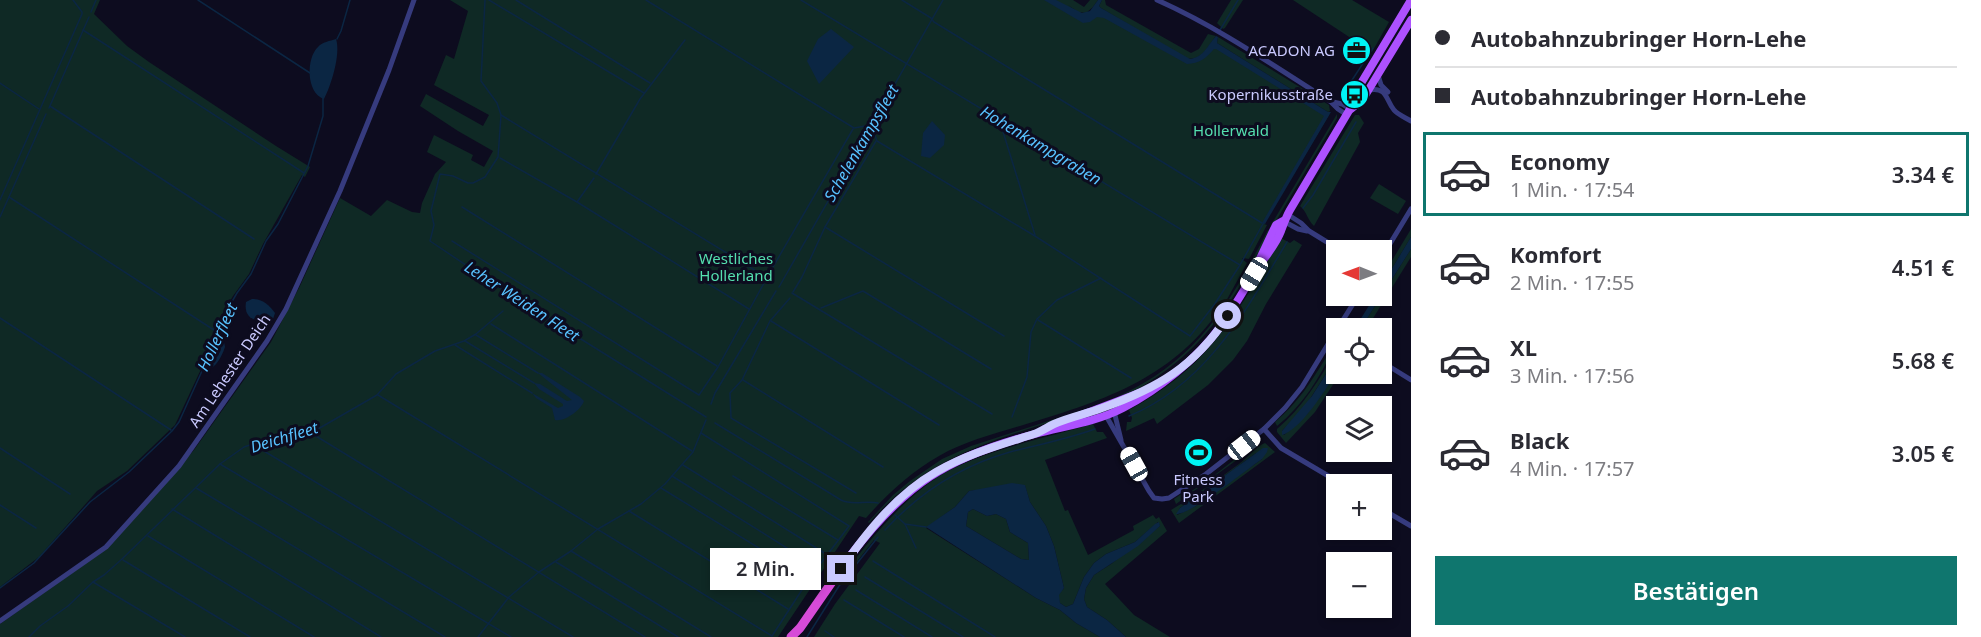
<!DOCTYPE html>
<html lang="de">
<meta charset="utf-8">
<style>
:root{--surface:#fff;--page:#f7f7f7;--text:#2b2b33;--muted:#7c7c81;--line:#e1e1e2;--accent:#0f766e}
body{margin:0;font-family:"Noto Sans",sans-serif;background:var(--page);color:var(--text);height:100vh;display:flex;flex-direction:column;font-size:22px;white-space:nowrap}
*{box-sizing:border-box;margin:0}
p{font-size:20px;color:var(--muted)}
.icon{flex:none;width:33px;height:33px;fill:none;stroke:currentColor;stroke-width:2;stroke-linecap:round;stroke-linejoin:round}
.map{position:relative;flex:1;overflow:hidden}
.drawer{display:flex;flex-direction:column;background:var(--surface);width:570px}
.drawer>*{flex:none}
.guide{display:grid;align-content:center;height:132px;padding:0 24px;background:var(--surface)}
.needle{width:39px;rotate:271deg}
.tools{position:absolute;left:1326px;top:240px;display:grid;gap:12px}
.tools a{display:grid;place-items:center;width:66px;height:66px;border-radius:0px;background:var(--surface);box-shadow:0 3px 9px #0003;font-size:30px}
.end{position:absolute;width:27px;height:27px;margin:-14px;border:8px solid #cacaff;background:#111;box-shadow:0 0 0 3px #111}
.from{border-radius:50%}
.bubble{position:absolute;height:42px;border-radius:0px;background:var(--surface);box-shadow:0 3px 9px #0003;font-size:20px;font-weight:600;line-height:42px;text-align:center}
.car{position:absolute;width:18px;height:36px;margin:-18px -9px;border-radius:8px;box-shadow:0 0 4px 2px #0007;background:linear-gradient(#fff 24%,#345 0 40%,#fff 0 76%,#345 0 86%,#fff 0)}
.guide b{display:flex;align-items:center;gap:21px;height:57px;font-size:22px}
.guide b+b{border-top:2px solid var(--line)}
.guide i{width:15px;height:15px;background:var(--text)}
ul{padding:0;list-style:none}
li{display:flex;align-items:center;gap:18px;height:84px;margin:0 12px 9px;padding:0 12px;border:3px solid transparent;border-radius:0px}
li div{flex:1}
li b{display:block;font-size:22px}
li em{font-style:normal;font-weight:600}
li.selected{border-color:var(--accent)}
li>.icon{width:54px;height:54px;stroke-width:1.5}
.action{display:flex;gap:12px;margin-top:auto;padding:12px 24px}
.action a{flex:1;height:69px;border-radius:0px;background:var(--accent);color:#fff;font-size:24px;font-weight:600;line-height:69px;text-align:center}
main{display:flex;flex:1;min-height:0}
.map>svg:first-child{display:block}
.green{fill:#0f2925;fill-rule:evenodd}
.water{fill:#0b2643;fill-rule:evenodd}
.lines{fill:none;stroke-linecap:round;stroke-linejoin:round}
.stream{stroke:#0b2643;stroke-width:1.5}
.minor{stroke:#363b7e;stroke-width:5}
.primary{stroke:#ad51ff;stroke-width:8}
.trunk{stroke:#d64bd8;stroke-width:9}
.route{stroke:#cacaff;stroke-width:8}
.labels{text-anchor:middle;stroke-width:6;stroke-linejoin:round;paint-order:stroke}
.poi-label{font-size:15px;fill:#cacaff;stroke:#0d0c1f;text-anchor:end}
.park-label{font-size:15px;fill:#55dfaf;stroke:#0d0c1f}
.street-label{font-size:15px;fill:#cacaff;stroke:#0d0c1f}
.water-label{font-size:16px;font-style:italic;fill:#58c2ff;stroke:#0d0c1f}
</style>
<main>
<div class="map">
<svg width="1411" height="637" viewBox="0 0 1411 637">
<rect width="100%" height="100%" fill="#0d0c1f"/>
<g class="green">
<polygon points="0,0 100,0 94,14 127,46 149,62 276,146 310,167 305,177 302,175 263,244 249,274 233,296 223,313 216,335 202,358 202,367 175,425 127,471 97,491 39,557 0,587"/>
<path d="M450,0H1073L1084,7L1090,0H1098L1093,7L1086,13L1078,12L1068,5L1082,16L1096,11L1187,61H1196L1215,44L1329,115L1264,224L1267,225L1249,259L1243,258L1242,259L1247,263L1225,303L1218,302L1217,305L1220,309C1170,381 1099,402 1020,426C993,434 963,442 939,456C911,472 887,494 866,518L859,516L778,637H0V624L106,549L194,450L271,342L300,286L340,198L371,216L387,200L412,212L420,213L422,203L435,174L446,162L427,152L434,135L473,155L471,160L484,167L493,151L458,131L420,106L426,94L483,126L489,115L434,85L446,55L454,59L468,11Z"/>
<path d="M1102,0H1105L1106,5L1191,53L1199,49L1208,34L1216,36C1207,47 1202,62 1185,58L1101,8L1099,6Z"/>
<polygon points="1231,0 1243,0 1225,28 1223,29 1217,23"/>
<polygon points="1293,0 1352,0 1389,22 1372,52"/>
<polygon points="1218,37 1329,105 1330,111 1328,112 1217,43"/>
<polygon points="1337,114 1337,118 1273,226 1271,225"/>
<path d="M1355,115H1359L1364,123L1358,133L1360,142L1314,226C1307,219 1307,212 1300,206Z"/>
<polygon points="1379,184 1406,201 1398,214 1370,198"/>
<polygon points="1411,229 1411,237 1382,285 1382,277"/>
<path d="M1268,230L1270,231C1240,288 1213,339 1158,376C1145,385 1133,393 1117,397C1199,359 1228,306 1268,230Z"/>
<path d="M1281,238L1290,243L1294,240L1302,245L1266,304L1247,341L1233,360L1208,385L1157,424L1154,418L1126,431L1127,422H1131L1132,418L1129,410C1209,367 1237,314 1281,238Z"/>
<polygon points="1411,249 1411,257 1367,328 1361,328"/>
<path d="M1330,347L1333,349C1320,378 1302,406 1277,426L1275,422C1298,403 1311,382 1327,356V352Z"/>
<path d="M1336,350V358L1306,405L1282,431L1284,435L1307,414L1336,370V374H1340L1315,412L1286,443L1277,432V429C1302,408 1320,379 1336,350Z"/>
<path d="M1089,408V410C1003,438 931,451 869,523L868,522L893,495L910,481L942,459L971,446Z"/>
<path d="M1093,424L1097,432H1103L1107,438L1045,460L1065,511L1068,510L1088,555L1134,530L1133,526L1153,515L1156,519L1159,517L1167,531L1105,584L1134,615L1170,637H1126L1107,620L1087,607L1084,599L1086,588L1094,575L1111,564L1160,526L1158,522L1135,542L1106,554L1094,563L1084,577L1073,604L1066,607L1060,603L1058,595L1064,588L1054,546L1046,526L1030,502L1025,486L969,491L955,507L926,528L1036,598L1060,610L1076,623L1100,637H814L835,604L880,543L874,540L851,569L849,567C875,534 901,502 936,478C976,452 1046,438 1093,424Z"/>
<path d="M1255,439L1258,442L1252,449L1176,504L1174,499L1183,493L1185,495C1210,480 1233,461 1255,442Z"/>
<path d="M1265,443L1275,452L1179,523L1171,510C1195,496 1217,480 1239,464C1247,458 1258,445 1265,443ZM1256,453L1262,459L1196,506L1177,515L1180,508Z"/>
<polygon points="973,509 987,516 996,514 1006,519 1010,532 1028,543 1029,560 1021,559 966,526 968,512"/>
</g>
<g class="water">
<path d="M1044,0H1056L1082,13L1090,11L1098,0H1102L1099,6L1101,8L1190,59C1204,57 1207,46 1216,36L1218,37L1217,43L1328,112H1331L1265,224L1262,223L1324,116L1216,49H1214C1205,59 1200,63 1187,64L1104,18L1097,17L1090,22L1083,23Z"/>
<polygon points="831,29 854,47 819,84 807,61 818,39"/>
<path d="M336,39C341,54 331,86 324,99C306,93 306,58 318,47C322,42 330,41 336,39Z"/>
<polygon points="932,121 945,135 944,145 930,158 921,156 923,133"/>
<polygon points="1411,237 1411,249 1361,328 1355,328 1375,296 1382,296 1382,285"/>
<path d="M252,299C263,299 269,305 275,313L273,319C259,323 243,321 246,302Z"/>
<path d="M217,334L224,342L225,347C221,358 215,370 203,371L202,358Z"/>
<path d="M1336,358C1337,363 1337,368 1335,373C1327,389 1300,430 1282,435V431L1312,396Z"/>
<path d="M538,373H542L580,397L584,401C581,410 565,422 555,420L552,408L536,398L532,393L558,408L563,406V404L539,389L534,383L540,384L567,401L572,400Z"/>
<path d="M1263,448H1268L1267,452L1262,459C1246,470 1191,515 1176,514L1180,508Z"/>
<path d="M1012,483L1025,485L1030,502L1046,526L1054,546L1064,588L1059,595L1060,603L1066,607L1073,604L1084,577L1094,563L1106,554L1135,542L1155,524L1159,522L1160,526L1138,546L1094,575L1086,588L1084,599L1087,607L1107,620L1126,637H1100L1076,623L1060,610L1036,598L926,527L955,507L969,491ZM973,509L987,516L996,514L1006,519L1010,532L1028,543L1029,560L1021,559L966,526L968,512Z"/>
</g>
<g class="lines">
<g class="stream">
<polyline points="198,0 310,73"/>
<polyline points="485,0 481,81 497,103 501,115 498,157 485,177 473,183 468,183 453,176 440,174 431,211 434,225 430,241 515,298 706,417"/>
<polyline points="489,0 644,93"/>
<polyline points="516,0 650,83"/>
<polyline points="646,0 854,128 871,125 877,141 1035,236 1190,336 1214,305 1240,265"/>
<polyline points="801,0 1240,265 1264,222"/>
<polyline points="902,0 931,18 934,22 1262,223"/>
<polyline points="91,12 96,0"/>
<polyline points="83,30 304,173"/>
<polyline points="1220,30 1238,0"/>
<polyline points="337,39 341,31 350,0"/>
<polyline points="0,83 39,109"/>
<polyline points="1341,97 1373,48"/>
<polyline points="50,106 254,239"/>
<polyline points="49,108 89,17"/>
<polyline points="501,115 766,277"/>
<polyline points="1000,122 1035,235"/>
<polyline points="500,158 577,202 749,309"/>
<polyline points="596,174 640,99 685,40"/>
<polyline points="9,197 217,332"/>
<polyline points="0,200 82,14 82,12 73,0"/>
<polyline points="577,202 594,178"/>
<polyline points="462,207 717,366"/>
<polyline points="1303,208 1313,195 1356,122"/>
<polyline points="0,217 46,114"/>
<polyline points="825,227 1004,336"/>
<polyline points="452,241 699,395 718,367 764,283"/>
<polyline points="766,279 853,129"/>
<polyline points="779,287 943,0"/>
<polyline points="793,292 802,277 825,227 876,141"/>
<polyline points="792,293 992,414"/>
<polyline points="790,298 770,321 742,380 730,393 731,418 856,493"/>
<polyline points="821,308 863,291 991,369"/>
<polyline points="0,318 171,430"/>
<polyline points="1038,320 1131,378"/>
<polyline points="771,321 939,425"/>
<polyline points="491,324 692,451"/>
<polyline points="476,335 538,373"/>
<polyline points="216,336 226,312 237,293 251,274 266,241 278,224 308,166 323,116 323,97"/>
<polyline points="465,341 534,383"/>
<polyline points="455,345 532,393"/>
<polyline points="743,380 883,467"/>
<polyline points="378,395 772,636"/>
<polyline points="711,404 715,393 776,291"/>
<path d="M1129,416C1207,384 1246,310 1287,242"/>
<polyline points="1012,417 1027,377 1031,332 1037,319 1057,300 1101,278"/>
<path d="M715,423L841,500C853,506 865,500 878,503"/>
<polyline points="311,433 645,637"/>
<polyline points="701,433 849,526 809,579 772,636"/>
<polyline points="254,445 573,637"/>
<polyline points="0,448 70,494"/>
<polyline points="220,464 511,637"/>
<polyline points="683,465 826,554"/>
<polyline points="672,476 817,567"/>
<polyline points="733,476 838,540"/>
<polyline points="196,488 445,637"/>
<polyline points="661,488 808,578"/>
<polyline points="0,505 36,528"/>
<polyline points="172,509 381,637"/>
<polyline points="629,511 788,609"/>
<polyline points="895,515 905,524 926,527"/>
<polyline points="905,524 916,548"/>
<path d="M885,530C919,493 960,466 1010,452C1038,445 1067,439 1095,429"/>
<polyline points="148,536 314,637"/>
<polyline points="571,551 711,637"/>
<polyline points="123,560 250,637"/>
<polyline points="873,561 995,637"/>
<polyline points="556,562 678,637"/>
<polyline points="865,577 963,637"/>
<polyline points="93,582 185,637"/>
<polyline points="0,588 34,563 90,502 129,472 172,431 179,422 202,371"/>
<polyline points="856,590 932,637"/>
<polyline points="844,600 904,637"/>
<polyline points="825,631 834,637"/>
<polyline points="29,637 40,626 68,606 93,582 104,575 122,559 220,464 244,447 259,442 311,433 377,395 396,374 435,351 464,341 476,334 503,311"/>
<polyline points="478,637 509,597 539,572 571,551 598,529 641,504 665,484 693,452 706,420"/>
<polyline points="807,637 839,586 878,537"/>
</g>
<g class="minor">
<path d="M1157,0C1218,27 1274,66 1331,102L1338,109L1347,115"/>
<polyline points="1378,75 1381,85 1388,92"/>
<path d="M1369,90C1388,87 1385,99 1394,110C1397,114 1406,118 1411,121"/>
<polyline points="1333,102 1342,104 1350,109"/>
<polyline points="1287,214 1301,223 1309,231 1340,250"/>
<polyline points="1283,221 1298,229 1307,231"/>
<polyline points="1382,257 1411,209"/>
<polyline points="1338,328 1358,296"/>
<polyline points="1382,362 1411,380"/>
<polyline points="1114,411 1121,440"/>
<polyline points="1105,414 1149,491 1154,498 1162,499 1169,498 1206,474 1264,429 1285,408 1302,387 1336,331"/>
<polyline points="1264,429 1281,448 1342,484"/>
<polyline points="1382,509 1411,526"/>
<polyline points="0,621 106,547 179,466 267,341 286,309 340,191 389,70 414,0"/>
</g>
<g class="primary">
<polyline points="1351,109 1362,100 1366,94 1411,20"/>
<polyline points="1257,265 1274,229 1276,225 1283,221"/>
<polyline points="1045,429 1142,392"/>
<path d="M850,556C905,484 947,457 1035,434C1065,426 1096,422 1123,408C1158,390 1197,359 1220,327C1232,311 1242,293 1252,277C1261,261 1275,247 1281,231C1284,223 1286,217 1290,210L1350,109L1354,95L1411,0"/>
</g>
<polyline class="trunk" points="791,637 800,628 850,556"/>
</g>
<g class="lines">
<path class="route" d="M841,569C867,532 896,495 936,472C967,454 1000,445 1034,434C1041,432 1047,427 1054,424C1070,417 1086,414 1102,408C1158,388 1194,367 1228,316"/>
</g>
<defs>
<symbol id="office-disc" viewBox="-11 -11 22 22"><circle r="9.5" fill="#00f4f5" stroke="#0d0c1f"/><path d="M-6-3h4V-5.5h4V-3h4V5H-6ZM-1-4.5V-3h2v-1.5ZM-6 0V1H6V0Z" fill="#111"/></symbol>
<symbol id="bus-disc" viewBox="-11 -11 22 22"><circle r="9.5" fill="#00f4f5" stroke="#0d0c1f"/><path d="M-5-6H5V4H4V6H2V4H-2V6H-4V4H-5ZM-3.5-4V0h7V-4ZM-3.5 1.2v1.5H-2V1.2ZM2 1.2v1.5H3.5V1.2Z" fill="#111"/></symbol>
<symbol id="stadium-disc" viewBox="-11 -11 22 22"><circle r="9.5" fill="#00f4f5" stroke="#0d0c1f"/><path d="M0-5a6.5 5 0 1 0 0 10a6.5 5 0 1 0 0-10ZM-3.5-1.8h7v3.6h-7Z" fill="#111"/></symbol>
</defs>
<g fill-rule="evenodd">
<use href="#office-disc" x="1340" y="34" width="33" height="33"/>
<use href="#bus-disc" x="1338" y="78" width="33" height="33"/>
<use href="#stadium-disc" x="1182" y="436" width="33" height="33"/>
</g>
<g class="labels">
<g class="poi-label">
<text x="1335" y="56">ACADON AG</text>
<text x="1333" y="100">Kopernikusstraße</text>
<text x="1198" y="485" text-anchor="middle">Fitness<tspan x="1198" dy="17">Park</tspan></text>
</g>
<g class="park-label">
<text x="1231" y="136">Hollerwald</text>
<text x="736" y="264">Westliches<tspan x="736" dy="17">Hollerland</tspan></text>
</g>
<g class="street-label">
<text transform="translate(230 371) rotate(-56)" y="5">Am Lehester Deich</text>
</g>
<g class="water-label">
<text transform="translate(861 143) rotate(-60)" y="6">Schelenkampsfleet</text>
<text transform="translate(1041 145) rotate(31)" y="6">Hohenkampgraben</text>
<text transform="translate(522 301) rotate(33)" y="6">Leher Weiden Fleet</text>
<text transform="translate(217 337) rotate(-65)" y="6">Hollerfleet</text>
<text transform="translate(284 437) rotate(-17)" y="6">Deichfleet</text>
</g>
</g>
</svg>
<div class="tools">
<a><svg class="needle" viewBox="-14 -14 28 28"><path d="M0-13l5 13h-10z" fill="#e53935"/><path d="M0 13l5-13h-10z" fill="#7c7c81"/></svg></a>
<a><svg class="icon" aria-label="locate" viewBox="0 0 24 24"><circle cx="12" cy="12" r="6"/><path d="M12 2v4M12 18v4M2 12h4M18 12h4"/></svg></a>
<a><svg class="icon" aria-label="layers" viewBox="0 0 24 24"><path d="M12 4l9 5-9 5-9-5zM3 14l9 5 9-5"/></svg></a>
<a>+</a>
<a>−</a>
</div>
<i class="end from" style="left:1228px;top:316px"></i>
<i class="end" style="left:841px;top:569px"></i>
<div class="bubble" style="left:710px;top:548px;width:111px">2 Min.</div>
<i class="car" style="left:1254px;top:274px;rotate:211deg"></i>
<i class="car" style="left:1244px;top:445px;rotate:52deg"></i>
<i class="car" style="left:1134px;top:464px;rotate:331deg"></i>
</div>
<section class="drawer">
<div class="guide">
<b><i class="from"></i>Autobahnzubringer Horn-Lehe</b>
<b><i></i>Autobahnzubringer Horn-Lehe</b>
</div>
<ul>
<li class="selected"><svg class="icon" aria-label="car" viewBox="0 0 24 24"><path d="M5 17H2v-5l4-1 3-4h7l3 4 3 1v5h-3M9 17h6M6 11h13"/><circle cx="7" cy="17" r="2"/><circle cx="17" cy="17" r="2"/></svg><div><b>Economy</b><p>1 Min. · 17:54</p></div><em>3.34 €</em></li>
<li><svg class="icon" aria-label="car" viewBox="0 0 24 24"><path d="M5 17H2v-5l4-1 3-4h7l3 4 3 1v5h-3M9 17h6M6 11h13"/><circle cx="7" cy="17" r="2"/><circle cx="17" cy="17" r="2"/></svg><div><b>Komfort</b><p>2 Min. · 17:55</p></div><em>4.51 €</em></li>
<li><svg class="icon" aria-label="car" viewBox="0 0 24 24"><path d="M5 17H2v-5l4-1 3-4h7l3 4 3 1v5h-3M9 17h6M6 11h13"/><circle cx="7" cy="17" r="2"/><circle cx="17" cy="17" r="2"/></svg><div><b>XL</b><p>3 Min. · 17:56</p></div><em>5.68 €</em></li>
<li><svg class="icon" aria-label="car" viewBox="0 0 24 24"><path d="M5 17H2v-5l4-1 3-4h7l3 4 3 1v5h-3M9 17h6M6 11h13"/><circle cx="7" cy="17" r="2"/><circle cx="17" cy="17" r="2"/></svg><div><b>Black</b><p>4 Min. · 17:57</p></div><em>3.05 €</em></li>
</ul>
<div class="action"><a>Bestätigen</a></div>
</section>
</main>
